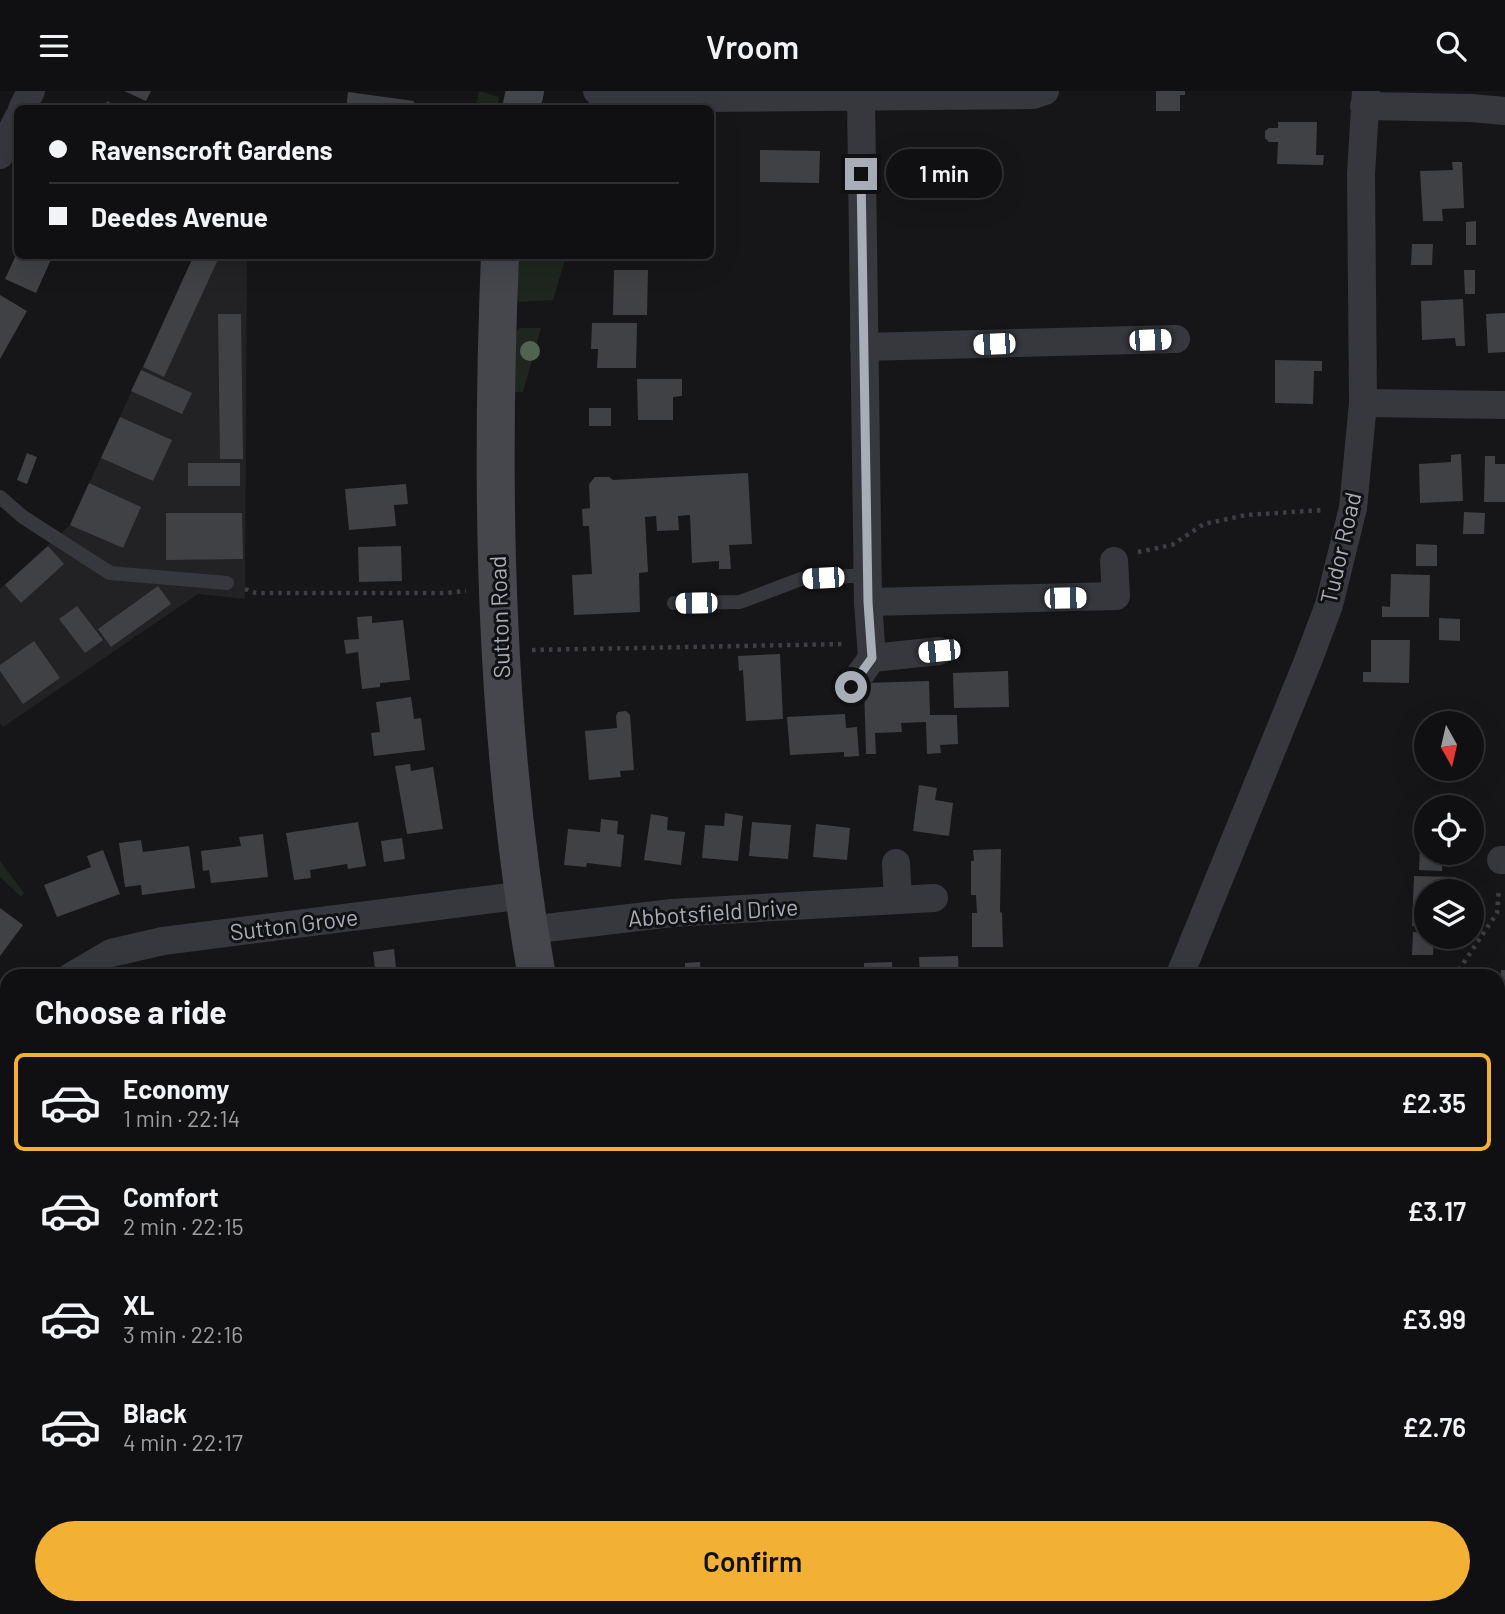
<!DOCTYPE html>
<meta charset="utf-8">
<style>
:root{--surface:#101012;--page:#1e1e20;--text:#f1f3f6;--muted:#9c9d9f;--line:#303032;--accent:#f2b134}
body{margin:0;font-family:Barlow,sans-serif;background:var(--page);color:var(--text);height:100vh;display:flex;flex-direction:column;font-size:26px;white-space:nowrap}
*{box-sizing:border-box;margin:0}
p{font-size:23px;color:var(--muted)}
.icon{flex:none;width:38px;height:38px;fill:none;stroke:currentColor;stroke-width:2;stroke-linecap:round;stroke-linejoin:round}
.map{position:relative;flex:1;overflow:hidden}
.sheet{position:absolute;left:0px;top:878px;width:1505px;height:646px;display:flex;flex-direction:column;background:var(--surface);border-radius:21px 21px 0 0;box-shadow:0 7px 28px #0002,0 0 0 2px var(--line)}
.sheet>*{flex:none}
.top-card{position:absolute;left:14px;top:14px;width:700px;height:154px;border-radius:10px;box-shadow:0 7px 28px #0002,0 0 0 2px var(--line);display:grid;align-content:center;height:154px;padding:0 35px;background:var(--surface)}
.needle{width:46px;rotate:172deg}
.fabs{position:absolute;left:1414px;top:620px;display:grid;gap:14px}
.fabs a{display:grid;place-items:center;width:70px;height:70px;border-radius:50%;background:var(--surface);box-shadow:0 7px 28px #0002,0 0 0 2px var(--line);font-size:35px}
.end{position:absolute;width:32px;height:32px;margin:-16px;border:9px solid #a8adb8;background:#111;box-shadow:0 0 0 4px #111}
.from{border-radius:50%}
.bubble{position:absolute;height:49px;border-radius:24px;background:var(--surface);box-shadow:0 7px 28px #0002,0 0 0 2px var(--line);font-size:23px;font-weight:600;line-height:49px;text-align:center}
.car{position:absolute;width:21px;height:42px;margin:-21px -10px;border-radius:9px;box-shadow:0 0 5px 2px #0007;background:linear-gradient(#fff 24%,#345 0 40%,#fff 0 76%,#345 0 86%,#fff 0)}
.top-card b{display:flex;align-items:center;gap:24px;height:66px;font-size:26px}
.top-card b+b{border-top:2px solid var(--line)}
.top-card i{width:18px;height:18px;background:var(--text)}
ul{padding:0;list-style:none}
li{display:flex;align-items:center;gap:21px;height:98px;margin:0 14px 10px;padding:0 21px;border:4px solid transparent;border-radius:10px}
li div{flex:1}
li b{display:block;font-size:26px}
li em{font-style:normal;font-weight:600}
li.selected{border-color:var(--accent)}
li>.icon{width:63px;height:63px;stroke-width:1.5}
h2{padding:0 35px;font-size:32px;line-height:84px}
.cta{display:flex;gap:14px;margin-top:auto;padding:14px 35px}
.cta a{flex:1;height:80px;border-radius:42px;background:var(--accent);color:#111;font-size:28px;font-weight:600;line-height:80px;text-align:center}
header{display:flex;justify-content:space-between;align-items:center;height:91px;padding:0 35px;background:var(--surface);font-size:32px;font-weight:600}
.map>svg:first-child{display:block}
.built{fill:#222225}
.green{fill:#1e261f}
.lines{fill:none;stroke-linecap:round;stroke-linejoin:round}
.stream{stroke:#2c353c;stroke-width:9}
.building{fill:#404145}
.path{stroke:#3d3f44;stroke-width:4.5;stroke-dasharray:3.5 5;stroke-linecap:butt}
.lane{stroke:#37383d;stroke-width:14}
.street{stroke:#37383d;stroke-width:28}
.secondary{stroke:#45474d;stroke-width:38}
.tree{fill:#506452}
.route{stroke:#a8adb8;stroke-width:9}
.labels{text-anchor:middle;stroke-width:6;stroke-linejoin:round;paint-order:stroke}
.street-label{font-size:23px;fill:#a8adb8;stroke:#111113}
</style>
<header><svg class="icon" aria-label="menu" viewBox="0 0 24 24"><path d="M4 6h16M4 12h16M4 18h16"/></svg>Vroom<svg class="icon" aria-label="search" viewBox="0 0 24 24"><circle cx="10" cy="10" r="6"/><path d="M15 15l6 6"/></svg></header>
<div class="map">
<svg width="1505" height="1523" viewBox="0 0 1505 1523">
<rect width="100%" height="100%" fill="#161618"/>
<polygon class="built" points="194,165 247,165 245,508 198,503 3,636 0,632 0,498 70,434"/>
<g class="green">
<polygon points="479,0 499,6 497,17 476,17"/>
<polygon points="516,165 566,165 553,209 519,211 514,206"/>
<polygon points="519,237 541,237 523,301 514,301 514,245"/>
<polygon points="0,770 24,802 21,806 0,786"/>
<polygon points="1505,1145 1505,1523 1460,1523 1459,1517 1498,1517 1498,1151"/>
<polygon points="7,1351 7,1391 0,1398 0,1354"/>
<path d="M7,1420V1517H290L277,1523H0V1460L3,1458C0,1446 0,1430 7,1420Z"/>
</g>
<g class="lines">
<polyline class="stream" points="1500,1298 1505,1289"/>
</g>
<g class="building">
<polygon points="124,0 151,0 146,10"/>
<polygon points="1156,0 1185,0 1185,4 1180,4 1180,20 1156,20"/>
<polygon points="348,1 414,10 413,18 346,18"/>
<polygon points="107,10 123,18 104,18"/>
<polygon points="1278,31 1317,31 1316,64 1324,64 1323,74 1277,73 1278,51 1269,51 1265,47 1265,40 1269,37 1278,37"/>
<polygon points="760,59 820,60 819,92 760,91"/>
<polygon points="1452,71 1462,71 1464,117 1442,118 1443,130 1423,130 1420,80 1453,79"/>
<polygon points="1476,130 1476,154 1466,154 1466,131"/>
<polygon points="1412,153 1433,153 1432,174 1411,174"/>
<polygon points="16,164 53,164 36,202 5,188"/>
<polygon points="194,164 220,164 164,286 143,276"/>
<rect x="625" y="164" width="34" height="4"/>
<polygon points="614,179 648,179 647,224 613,224"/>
<polygon points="1464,179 1475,179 1475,203 1465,203"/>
<polygon points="0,204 27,220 0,268"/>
<polygon points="1463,208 1465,255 1456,255 1455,247 1422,249 1421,210"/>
<polygon points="1505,222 1505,261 1488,262 1486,223"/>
<polygon points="218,223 241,223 243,368 220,368"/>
<polygon points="592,232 637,232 636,277 597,277 598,258 591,258"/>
<polygon points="1275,269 1322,270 1322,280 1314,280 1313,313 1275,312"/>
<polygon points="141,279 192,302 182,323 131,300"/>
<polygon points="637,288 682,288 682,305 673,306 673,329 638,329"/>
<rect x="589" y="317" width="22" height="18"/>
<polygon points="120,326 172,349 153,390 101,367"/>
<polygon points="27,362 37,366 27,393 17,389"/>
<polygon points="1461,363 1463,410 1420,412 1419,373 1451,371 1451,364"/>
<polygon points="1485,365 1495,365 1495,373 1505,373 1505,411 1484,411"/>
<rect x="188" y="372" width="52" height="23"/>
<polygon points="748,382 752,453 729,454 731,478 719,478 719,470 692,472 690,424 678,425 679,439 657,440 656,425 645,426 648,481 639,482 640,521 574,524 572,484 592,483 589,435 583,435 582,418 590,417 589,393 595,386 609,386 613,389"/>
<polygon points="89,392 141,416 123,457 70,434"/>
<polygon points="406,393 408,413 394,414 396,435 349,439 345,398"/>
<polygon points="1464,421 1485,422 1484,443 1463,443"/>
<polygon points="166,422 242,422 243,468 166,469"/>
<polygon points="1416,453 1437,454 1437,475 1416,475"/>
<polygon points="48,455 64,473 21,512 5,494"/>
<polygon points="401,455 402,490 359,491 358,456"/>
<polygon points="1391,483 1430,484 1429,526 1382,526 1382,515 1390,516"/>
<polygon points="158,495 171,513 111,556 98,538"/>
<polygon points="77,515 103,549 85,562 59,528"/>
<polygon points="372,525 372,532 403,529 410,589 380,592 380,596 362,598 358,561 346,563 344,549 359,548 357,526"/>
<polygon points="1439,527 1460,528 1460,550 1439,549"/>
<polygon points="1371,549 1410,549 1409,592 1363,591 1363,581 1371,581"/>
<polygon points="34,550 60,587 23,613 0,580 0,574"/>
<polygon points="780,563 783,628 746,630 743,579 739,580 738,565"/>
<polygon points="1008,580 1009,616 954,617 953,582"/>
<polygon points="929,590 930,624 957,624 958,653 940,654 941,662 927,663 926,631 901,632 902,641 875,642 876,663 866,663 864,592"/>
<polygon points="411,606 414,628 421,627 425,659 374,665 371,642 380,641 376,611"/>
<polygon points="626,620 630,624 634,679 620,680 621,686 589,689 585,640 617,637 616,625 618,621"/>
<polygon points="845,623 846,637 857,636 859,665 844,666 844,661 790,664 787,626"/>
<polygon points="410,673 411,680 433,676 443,738 407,743 395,675"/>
<polygon points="919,694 937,697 935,709 953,712 949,745 913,740"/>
<polygon points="725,722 743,725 738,770 702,767 705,734 724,735"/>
<polygon points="651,723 668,726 667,739 685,741 681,774 644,769"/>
<polygon points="601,728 618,730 617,743 624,744 621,776 587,772 586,776 564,774 568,738 600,741"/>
<polygon points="358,731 366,775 348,778 347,773 310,779 311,787 294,789 286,742"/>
<polygon points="752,731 791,734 788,768 749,765"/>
<polygon points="816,733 850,737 847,769 813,766"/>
<polygon points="263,743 268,786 211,792 209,779 203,780 201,760 241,755 239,746"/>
<polygon points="402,747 405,768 384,771 381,750"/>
<polygon points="141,749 143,761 189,755 195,797 142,804 141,794 125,796 119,752"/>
<polygon points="1420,755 1426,756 1426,761 1442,761 1442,780 1419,779"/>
<polygon points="1001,758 1000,821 1002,822 1003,856 972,856 972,822 977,822 976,804 971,804 971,770 974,770 973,759"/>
<polygon points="103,759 120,803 57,826 44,794 91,776 87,765"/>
<polygon points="1414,785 1456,786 1456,797 1451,797 1451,800 1426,800 1426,836 1412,835"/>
<polygon points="0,817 23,834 0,865"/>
<polygon points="1413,841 1426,842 1426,845 1434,845 1433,864 1412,864"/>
<polygon points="394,858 397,886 376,886 373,861"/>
<polygon points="958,865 959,886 920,886 919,866"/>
<polygon points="700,871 701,886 664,886 664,882 685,881 685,872"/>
<polygon points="892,871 893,886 864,886 864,872"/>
<polygon points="423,876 434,886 416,886"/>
<polygon points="848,878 849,886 810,886 810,879"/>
<polygon points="1403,878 1424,879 1423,886 1403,886"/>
<polygon points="1501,879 1505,879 1505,914 1499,913"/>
<polygon points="755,880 755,886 716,886 716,881"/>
<polygon points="803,880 804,886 765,886 765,882"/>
<polygon points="0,1169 7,1186 7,1217 0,1219"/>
<polygon points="7,1282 7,1351 0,1354 0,1285"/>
<polygon points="323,1517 378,1517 379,1521 374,1523 325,1523"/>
<polygon points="853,1517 886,1517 887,1523 854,1523"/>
</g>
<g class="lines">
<g class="path">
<polyline points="1138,461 1172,454 1204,433 1246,424 1324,419"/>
<polyline points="245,498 256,502 446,502 466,500"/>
<polyline points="532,559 845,553"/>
<polyline points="1454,886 1497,822 1499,797"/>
<polyline points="1498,1238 1505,1240"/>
<polyline points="0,1409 7,1401"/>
</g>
<g class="lane">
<polyline points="0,406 23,426 110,482 227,492"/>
<polyline points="674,512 740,511 801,488 867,484"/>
<polyline points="425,1517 427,1523"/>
<polyline points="1348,1521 1350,1523"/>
</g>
<g class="street">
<polyline points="597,0 651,7 705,7 1033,4 1045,0"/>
<polyline points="861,7 868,511 872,567"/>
<polyline points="1364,15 1471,17 1505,20"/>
<polyline points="22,18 31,0"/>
<polyline points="0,64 18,27"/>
<polyline points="864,256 1176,248"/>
<polyline points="1363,312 1505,314"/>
<polyline points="868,511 1116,505 1114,470"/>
<polyline points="851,596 872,567 939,560"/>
<polyline points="1501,769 1505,769"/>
<polyline points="896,772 898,809"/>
<polyline points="529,839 672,822 934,807"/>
<polyline points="70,886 111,862 163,850 524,804"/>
<polyline points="1179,886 1308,570 1329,514 1353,417 1363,312 1361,83 1366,0"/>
<polyline points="1498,1138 1505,1131"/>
<polyline points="1045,1523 1047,1517"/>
</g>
<g class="secondary">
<polyline points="521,18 525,0"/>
<path d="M500,164C490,405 495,648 537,886"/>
<polyline points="487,1523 488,1517"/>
</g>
</g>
<circle class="tree" cx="530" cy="260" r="10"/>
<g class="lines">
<polyline class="route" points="851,596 872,567 868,511 861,83"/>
</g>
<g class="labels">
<g class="street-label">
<text transform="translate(1341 457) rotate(-77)" y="8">Tudor Road</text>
<text transform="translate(500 526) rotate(-92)" y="8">Sutton Road</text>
<text transform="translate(713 822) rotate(-4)" y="8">Abbotsfield Drive</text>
<text transform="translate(294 834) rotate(-7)" y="8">Sutton Grove</text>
</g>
</g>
</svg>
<div class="fabs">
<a><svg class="needle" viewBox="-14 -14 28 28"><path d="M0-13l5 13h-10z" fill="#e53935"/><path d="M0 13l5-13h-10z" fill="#9c9d9f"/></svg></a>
<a><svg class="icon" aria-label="locate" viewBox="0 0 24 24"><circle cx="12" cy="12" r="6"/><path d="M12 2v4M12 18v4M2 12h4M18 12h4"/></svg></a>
<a><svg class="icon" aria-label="layers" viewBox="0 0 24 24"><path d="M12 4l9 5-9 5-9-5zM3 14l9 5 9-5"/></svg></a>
</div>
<i class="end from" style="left:851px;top:596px"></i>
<i class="end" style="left:861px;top:83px"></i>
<div class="bubble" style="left:886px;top:58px;width:116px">1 min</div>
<i class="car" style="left:1150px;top:249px;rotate:88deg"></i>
<i class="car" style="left:994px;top:253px;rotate:268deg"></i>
<i class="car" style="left:823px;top:487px;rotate:267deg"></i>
<i class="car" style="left:1065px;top:507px;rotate:89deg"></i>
<i class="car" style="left:696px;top:512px;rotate:269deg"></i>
<i class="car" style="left:939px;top:560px;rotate:264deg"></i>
<div class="top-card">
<b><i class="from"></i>Ravenscroft Gardens</b>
<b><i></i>Deedes Avenue</b>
</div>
<section class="sheet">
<h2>Choose a ride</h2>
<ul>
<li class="selected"><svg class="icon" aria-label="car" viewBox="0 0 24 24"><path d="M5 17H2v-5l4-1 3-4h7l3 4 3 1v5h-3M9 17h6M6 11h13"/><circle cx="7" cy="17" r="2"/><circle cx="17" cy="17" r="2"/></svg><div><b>Economy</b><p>1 min · 22:14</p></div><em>£2.35</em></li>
<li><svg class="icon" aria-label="car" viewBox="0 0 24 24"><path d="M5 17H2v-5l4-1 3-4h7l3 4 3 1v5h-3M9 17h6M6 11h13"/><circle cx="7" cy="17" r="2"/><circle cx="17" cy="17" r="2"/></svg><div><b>Comfort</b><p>2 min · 22:15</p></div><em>£3.17</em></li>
<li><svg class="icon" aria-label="car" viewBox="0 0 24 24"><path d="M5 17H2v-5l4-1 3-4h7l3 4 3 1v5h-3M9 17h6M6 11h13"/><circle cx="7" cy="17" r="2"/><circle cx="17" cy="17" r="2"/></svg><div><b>XL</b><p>3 min · 22:16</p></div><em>£3.99</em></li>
<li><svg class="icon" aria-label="car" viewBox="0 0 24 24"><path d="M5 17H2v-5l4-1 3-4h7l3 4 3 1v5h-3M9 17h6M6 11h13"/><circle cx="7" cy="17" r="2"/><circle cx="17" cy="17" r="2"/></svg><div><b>Black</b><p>4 min · 22:17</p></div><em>£2.76</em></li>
</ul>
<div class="cta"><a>Confirm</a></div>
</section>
</div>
